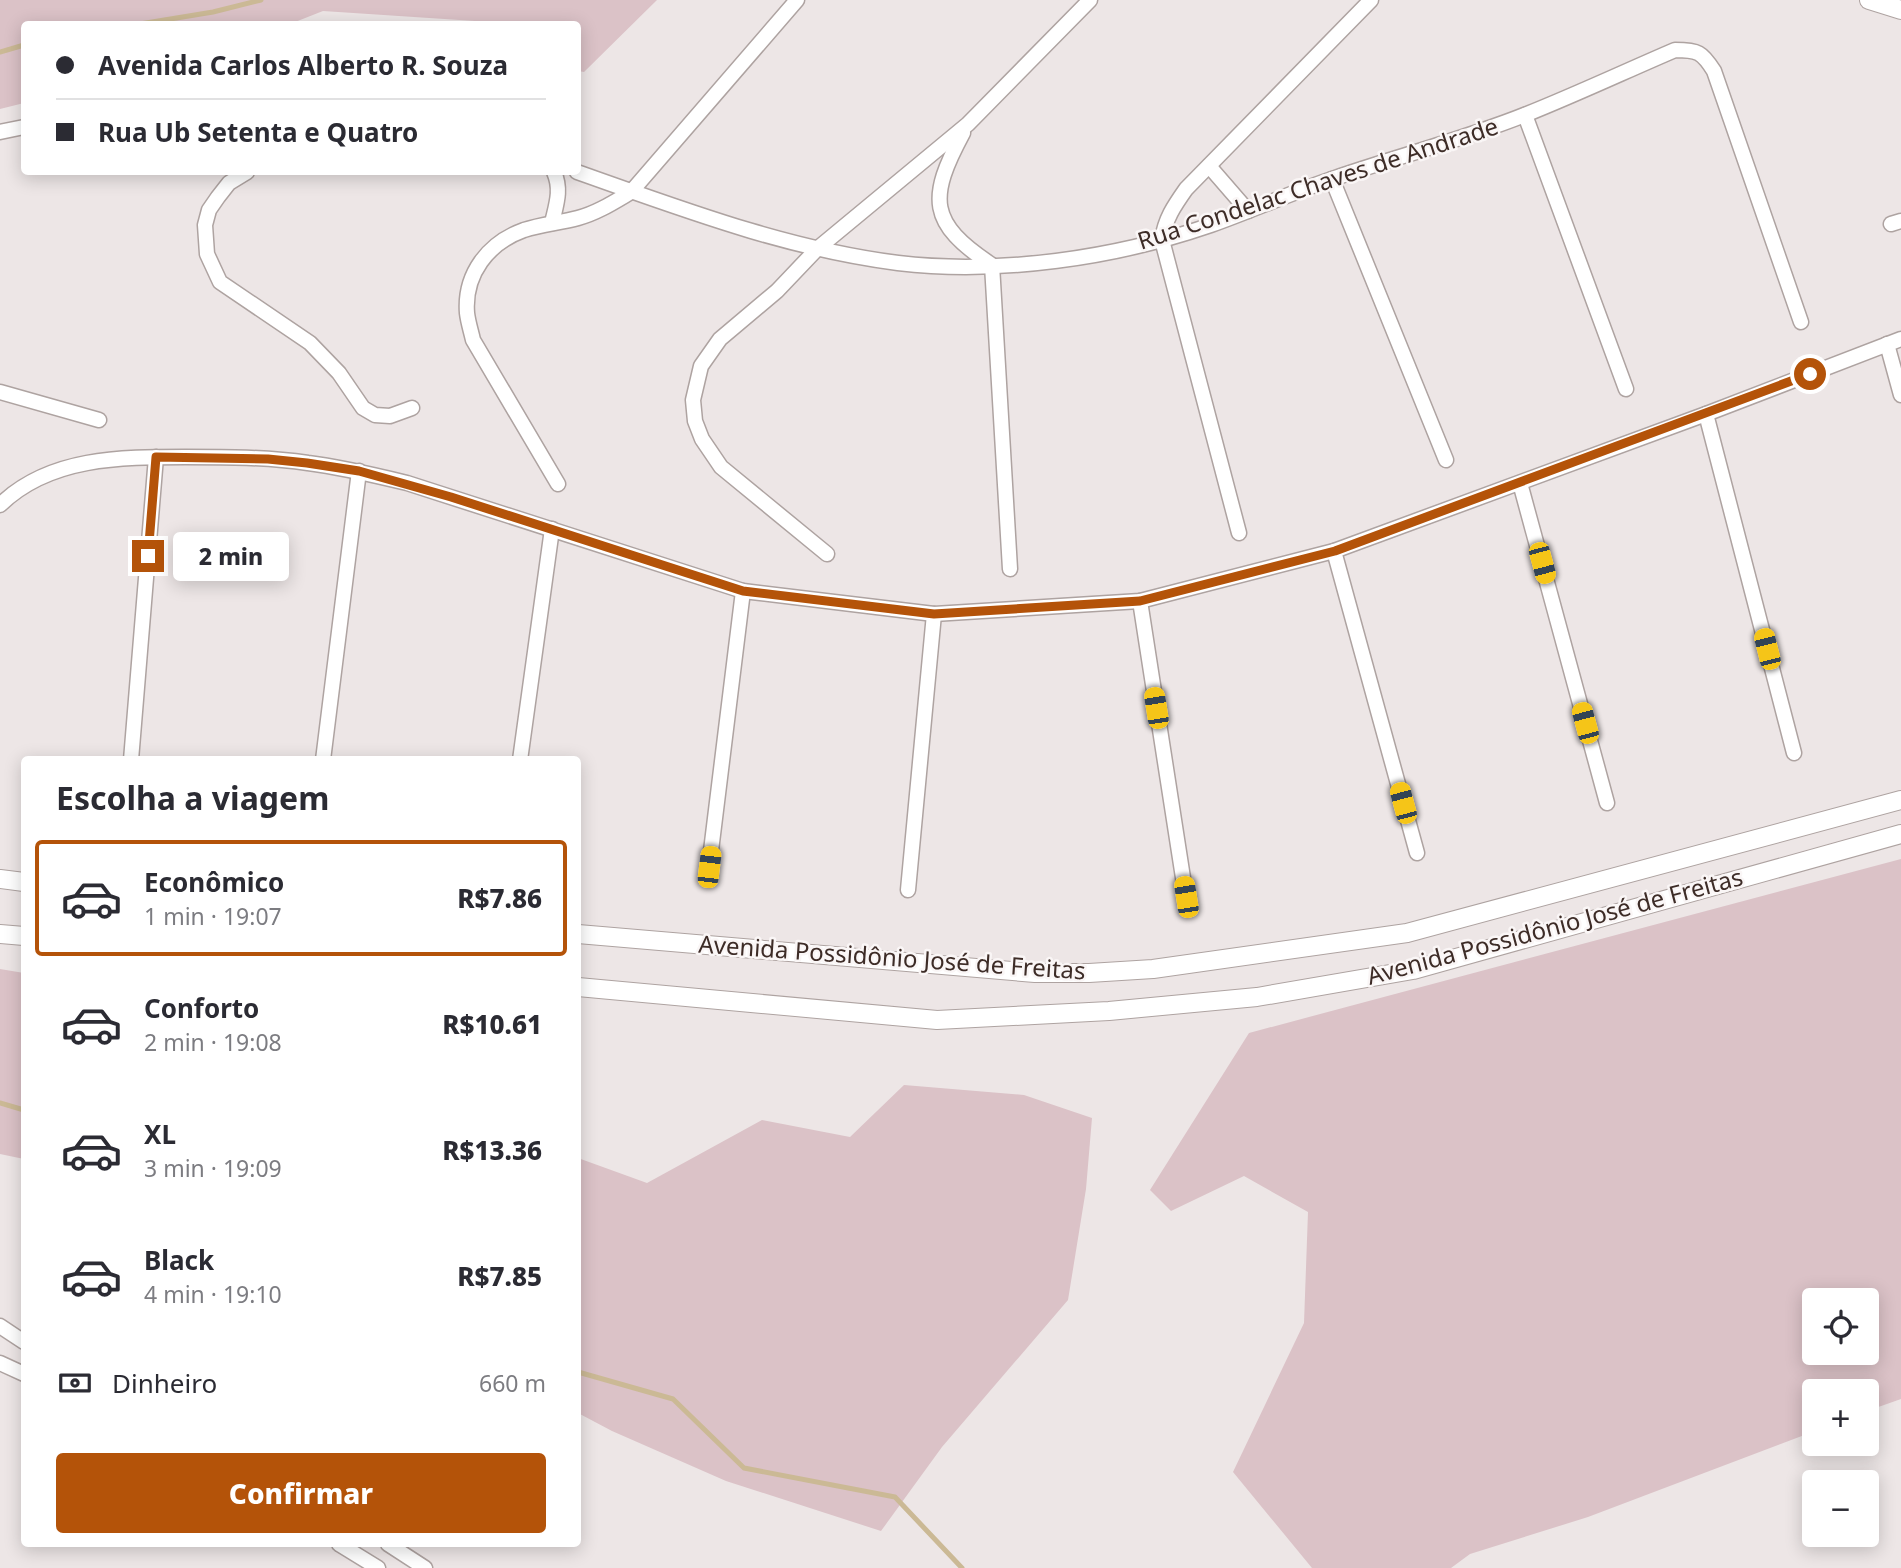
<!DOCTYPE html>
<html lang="pt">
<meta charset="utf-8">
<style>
:root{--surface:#fff;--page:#f2f2f3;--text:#2b2b33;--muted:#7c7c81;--line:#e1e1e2;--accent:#b45309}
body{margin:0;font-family:"Noto Sans",sans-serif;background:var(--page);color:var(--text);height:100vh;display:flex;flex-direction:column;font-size:26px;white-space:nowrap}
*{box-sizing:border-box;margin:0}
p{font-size:23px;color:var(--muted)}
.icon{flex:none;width:38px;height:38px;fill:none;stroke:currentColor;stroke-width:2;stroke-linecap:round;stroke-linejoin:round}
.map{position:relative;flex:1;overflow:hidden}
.details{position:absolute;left:21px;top:756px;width:560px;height:791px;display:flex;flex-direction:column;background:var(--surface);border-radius:7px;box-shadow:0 4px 18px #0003}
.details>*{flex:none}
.banner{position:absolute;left:21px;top:21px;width:560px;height:154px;border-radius:7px;box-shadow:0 4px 18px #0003;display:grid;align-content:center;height:154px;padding:0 35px;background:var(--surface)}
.buttons{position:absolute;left:1802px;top:1288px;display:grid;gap:14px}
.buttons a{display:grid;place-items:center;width:77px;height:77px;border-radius:7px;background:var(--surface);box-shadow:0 4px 18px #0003;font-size:35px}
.end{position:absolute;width:32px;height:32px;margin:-16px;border:9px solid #b45309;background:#fff;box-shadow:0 0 0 4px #fff}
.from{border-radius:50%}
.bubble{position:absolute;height:49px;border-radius:7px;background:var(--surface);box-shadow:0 4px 18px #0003;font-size:23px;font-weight:800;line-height:49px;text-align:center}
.car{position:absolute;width:21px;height:42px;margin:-21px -10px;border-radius:9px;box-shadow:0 0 5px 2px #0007;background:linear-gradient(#f5c518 24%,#345 0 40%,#f5c518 0 76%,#345 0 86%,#f5c518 0)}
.banner b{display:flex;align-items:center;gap:24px;height:66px;font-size:26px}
.banner b+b{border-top:2px solid var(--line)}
.banner i{width:18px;height:18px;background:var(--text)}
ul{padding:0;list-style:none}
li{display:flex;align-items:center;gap:21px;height:116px;margin:0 14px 10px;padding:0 21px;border:4px solid transparent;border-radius:7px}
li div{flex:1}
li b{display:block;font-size:26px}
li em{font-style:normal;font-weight:800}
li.selected{border-color:var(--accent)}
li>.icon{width:63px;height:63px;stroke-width:1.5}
h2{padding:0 35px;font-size:32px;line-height:84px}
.pay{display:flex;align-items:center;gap:18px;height:77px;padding:0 35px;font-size:26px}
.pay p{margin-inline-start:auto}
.action{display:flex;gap:14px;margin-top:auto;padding:14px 35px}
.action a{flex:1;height:80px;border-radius:7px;background:var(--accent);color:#fff;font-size:28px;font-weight:800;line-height:80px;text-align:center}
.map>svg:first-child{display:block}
.green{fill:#dbc2c7;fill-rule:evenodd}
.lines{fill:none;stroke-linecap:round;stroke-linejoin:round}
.stream{stroke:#cbb995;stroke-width:5}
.minor-casing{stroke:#aea3a1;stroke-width:17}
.tertiary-casing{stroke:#aea3a1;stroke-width:20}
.minor{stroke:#fff;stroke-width:14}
.tertiary{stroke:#fff;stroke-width:18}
.route{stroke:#b45309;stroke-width:9}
.labels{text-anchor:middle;stroke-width:5;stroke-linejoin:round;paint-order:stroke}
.street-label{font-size:24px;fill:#3d2c27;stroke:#faf6f6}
</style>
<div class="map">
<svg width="1901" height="1568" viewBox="0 0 1901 1568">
<rect width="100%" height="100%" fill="#ede6e6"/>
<g class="green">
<polygon points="0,0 657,0 584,72 578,71 578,24 507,24 505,23 323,11 290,24 24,24 24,103 0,109"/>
<path d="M1901,859V1399L1867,1411V1391H1815V1431L1588,1517L1470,1554L1451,1568H1312L1233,1472L1304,1323L1308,1212L1244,1176L1171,1211L1150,1190L1249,1033ZM1867,1300V1353H1815V1300Z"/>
<polygon points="0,969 24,973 24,1159 0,1154"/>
<polygon points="904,1085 1024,1095 1092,1118 1086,1189 1068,1300 942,1447 881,1531 726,1481 612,1431 578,1413 578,1158 647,1183 762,1120 850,1137"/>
</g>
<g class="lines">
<g class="stream">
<polyline points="140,24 213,12 261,0"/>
<polyline points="0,52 24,45"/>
<polyline points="0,1103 24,1110"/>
<polyline points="578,1372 673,1399 744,1468 895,1497 962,1568"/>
</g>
<defs>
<g id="minor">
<polyline points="1525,115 1626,389"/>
<polyline points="0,132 24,127"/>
<path d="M963,133C928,198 928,223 992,265L1010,569"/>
<polyline points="1209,166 1248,211"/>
<polyline points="247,172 229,183 218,197 209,210 205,225 207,254 220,282 310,343 339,373 363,408 375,415 390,416 412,408"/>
<path d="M577,172C682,209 787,249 898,263C999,275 1115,258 1211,225C1253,210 1293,192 1335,178C1399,156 1465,139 1527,114C1577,94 1626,71 1675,50C1698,50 1702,52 1714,71L1801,322"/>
<polyline points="1332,179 1446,460"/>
<path d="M552,223C556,205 562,190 554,172"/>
<polyline points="1891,224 1901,221"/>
<polyline points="1887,344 1901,395"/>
<polyline points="0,392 99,420"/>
<polyline points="1706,414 1794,753"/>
<polyline points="1520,483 1607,803"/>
<path d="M558,484L473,340C471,331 468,322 467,313C464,274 488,243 524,230C542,224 560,223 578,218C597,213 614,202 631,192L797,0"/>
<path d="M0,505C49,457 121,457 185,457C226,457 267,457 308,463C341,467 374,475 407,483L743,591L934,614L1140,601L1334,551L1706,414L1901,339"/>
<path d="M1239,533L1162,240C1165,219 1174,206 1186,189L1371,0"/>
<polyline points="1334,551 1417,853"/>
<polyline points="827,554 721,467 702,439 695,421 693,400 701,366 720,339 777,291 817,249 968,124 1090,0"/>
<polyline points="1140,601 1186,897"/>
<polyline points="131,760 156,457"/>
<polyline points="323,760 359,471"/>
<polyline points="520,760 552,529"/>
<polyline points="709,867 743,591"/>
<polyline points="908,890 934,614"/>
<polyline points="0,1326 24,1342"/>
<polyline points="0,1363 24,1374"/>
<polyline points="339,1544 378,1568"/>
<polyline points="388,1544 425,1568"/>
</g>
<g id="tertiary">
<polyline points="1869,0 1901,10"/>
<polyline points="0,879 24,882"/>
<polyline points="0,934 24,936"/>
<polyline points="578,934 1035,973 1089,973 1153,969 1407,933 1901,800"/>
<polyline points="578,987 937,1020 1109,1011 1257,997 1413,970 1901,834"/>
</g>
</defs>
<use href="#minor" class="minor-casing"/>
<use href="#tertiary" class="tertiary-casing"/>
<use href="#minor" class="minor"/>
<use href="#tertiary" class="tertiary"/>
</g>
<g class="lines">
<polyline class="route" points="148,556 156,457 268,459 307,463 359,471 451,497 743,591 934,614 1140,601 1335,551 1810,374"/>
</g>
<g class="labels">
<g class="street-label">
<text transform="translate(1318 184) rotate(-18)" y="8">Rua Condelac Chaves de Andrade</text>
<text transform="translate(1555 927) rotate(-15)" y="8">Avenida Possidônio José de Freitas</text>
<text transform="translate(892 958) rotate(4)" y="8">Avenida Possidônio José de Freitas</text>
</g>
</g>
</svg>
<div class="buttons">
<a><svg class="icon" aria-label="locate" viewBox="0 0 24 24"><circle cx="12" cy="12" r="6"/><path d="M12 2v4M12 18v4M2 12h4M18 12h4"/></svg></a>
<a>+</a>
<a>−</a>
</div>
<i class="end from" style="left:1810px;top:374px"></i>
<i class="end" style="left:148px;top:556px"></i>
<div class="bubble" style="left:173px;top:532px;width:116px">2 min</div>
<i class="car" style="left:1542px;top:563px;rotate:165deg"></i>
<i class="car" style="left:1767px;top:649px;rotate:346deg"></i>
<i class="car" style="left:1156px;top:708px;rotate:351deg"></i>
<i class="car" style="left:1585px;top:723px;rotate:345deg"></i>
<i class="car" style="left:1403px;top:803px;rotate:345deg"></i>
<i class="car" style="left:709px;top:867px;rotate:7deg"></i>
<i class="car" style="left:1186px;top:897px;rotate:351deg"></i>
<div class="banner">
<b><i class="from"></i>Avenida Carlos Alberto R. Souza</b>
<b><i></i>Rua Ub Setenta e Quatro</b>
</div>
<section class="details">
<h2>Escolha a viagem</h2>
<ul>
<li class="selected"><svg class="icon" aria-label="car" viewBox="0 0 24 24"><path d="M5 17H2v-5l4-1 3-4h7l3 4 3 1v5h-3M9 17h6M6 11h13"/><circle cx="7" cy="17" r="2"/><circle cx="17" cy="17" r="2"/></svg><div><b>Econômico</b><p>1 min · 19:07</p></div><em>R$7.86</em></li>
<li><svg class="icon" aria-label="car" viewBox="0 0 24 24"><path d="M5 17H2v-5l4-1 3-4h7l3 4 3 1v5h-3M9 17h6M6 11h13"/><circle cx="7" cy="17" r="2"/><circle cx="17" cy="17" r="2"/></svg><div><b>Conforto</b><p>2 min · 19:08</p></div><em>R$10.61</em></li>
<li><svg class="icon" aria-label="car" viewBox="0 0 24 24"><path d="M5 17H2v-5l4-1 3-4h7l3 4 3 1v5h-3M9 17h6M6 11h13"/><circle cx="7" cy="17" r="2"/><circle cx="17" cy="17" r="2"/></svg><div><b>XL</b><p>3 min · 19:09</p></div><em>R$13.36</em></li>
<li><svg class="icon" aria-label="car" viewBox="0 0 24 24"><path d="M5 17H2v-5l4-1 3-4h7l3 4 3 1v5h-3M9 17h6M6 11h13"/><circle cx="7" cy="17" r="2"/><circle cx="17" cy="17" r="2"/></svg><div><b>Black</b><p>4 min · 19:10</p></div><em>R$7.85</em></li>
</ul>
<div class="pay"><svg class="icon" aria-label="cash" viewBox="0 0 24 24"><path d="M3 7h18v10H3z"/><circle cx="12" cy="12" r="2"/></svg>Dinheiro<p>660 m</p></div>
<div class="action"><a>Confirmar</a></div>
</section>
</div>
